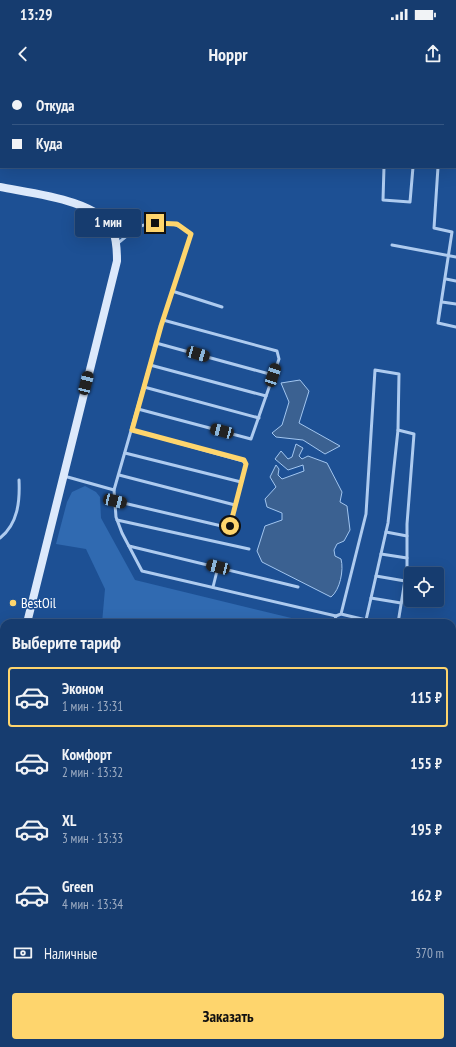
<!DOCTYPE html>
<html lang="ru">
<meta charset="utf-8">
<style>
:root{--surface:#163c6f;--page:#234777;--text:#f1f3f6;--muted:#9eadc3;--line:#355682;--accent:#fed56d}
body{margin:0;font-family:"PT Sans Narrow",sans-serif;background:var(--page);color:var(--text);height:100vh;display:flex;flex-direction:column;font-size:15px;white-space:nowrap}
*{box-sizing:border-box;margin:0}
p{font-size:13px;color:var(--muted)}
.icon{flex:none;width:22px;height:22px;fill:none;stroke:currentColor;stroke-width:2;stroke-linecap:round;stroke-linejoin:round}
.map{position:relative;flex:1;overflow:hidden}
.side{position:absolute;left:0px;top:539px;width:456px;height:428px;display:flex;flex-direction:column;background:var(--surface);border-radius:12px 12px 0 0;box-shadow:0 4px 16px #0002,0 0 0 1px var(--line)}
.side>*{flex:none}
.top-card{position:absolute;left:0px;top:0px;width:456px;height:88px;box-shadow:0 4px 16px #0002,0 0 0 1px var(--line);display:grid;align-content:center;height:88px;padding:0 12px;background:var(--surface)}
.buttons{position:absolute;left:404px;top:487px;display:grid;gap:8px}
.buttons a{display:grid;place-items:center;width:40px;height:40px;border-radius:4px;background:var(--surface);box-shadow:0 4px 16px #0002,0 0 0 1px var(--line);font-size:20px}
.end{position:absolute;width:18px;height:18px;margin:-9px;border:5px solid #fed56d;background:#111;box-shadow:0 0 0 2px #111}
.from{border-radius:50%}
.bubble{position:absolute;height:28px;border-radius:4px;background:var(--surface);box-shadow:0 4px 16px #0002,0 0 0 1px var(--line);font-size:13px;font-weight:700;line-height:28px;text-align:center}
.car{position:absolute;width:12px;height:24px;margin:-12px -6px;border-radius:5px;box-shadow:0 0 3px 1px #0007;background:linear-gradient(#222 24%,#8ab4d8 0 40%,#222 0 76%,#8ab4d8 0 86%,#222 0)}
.top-card b{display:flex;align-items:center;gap:14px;height:38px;font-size:15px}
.top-card b+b{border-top:1px solid var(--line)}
.top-card i{width:10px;height:10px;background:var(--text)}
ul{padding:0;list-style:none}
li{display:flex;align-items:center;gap:12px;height:60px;margin:0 8px 6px;padding:0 4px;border:2px solid transparent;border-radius:4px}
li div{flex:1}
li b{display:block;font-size:15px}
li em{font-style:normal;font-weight:700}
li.selected{border-color:var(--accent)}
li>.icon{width:36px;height:36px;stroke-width:1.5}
h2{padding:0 12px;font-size:18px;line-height:48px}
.pay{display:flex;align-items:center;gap:10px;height:44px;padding:0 12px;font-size:15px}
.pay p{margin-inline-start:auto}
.primary-button{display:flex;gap:8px;margin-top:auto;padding:8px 12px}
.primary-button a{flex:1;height:46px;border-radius:4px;background:var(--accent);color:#111;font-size:16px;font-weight:700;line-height:46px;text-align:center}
.status{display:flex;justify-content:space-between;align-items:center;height:28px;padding:0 20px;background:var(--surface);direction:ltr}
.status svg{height:11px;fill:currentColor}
header{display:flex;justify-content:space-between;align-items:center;height:52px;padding:0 12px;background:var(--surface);font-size:18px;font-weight:700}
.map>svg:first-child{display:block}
.green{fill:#306ab1}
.water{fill:#3b6191;stroke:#a2c6f0}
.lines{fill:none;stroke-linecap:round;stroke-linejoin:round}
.lane{stroke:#aecbef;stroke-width:3}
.street{stroke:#aecbef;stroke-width:4}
.secondary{stroke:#dce9fb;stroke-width:8}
.route{stroke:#fed56d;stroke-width:5}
.poi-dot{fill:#fed56d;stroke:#1d5094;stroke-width:1.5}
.labels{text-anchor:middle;stroke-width:3.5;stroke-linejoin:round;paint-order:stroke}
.poi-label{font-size:14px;fill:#fff;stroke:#1d5094;text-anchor:start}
</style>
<div class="status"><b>13:29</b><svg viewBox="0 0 49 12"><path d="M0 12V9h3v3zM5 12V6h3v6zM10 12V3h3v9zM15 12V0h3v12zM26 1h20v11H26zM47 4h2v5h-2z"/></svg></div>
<header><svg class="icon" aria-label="back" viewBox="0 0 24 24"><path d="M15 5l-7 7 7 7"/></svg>Hoppr<svg class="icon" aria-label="share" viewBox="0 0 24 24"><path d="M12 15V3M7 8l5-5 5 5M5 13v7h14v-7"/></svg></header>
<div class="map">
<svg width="456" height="967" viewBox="0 0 456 967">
<rect width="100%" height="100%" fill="#1d5094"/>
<g class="green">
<polygon points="85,406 96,412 100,417 101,438 135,500 312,543 102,543 105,509 86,469 56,464 67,422 72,412"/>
<polygon points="0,749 4,750 4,829 0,828"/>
</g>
<g class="water">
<polygon points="300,300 309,311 299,343 340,366 325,374 303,360 276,357 272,353 282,345 289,322 281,303"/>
<path d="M296,364L303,368L299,376L302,379L308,376L327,383L342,412L340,422L347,426L350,450L344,461L337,464L334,470L335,476L341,479C344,490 340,510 331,517L262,482L257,471L265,446L282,440V433L267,427L265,419L276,407L270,397L276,385L279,389L278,395L282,399L304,391L303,385L288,390L275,379L281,371L288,379L292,377Z"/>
</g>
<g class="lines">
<g class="lane">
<polyline points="441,1 441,0"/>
<polyline points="384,87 383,120 410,122 413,87"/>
<polyline points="438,87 434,148 452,152 438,243 456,247"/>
<polyline points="392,165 456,177"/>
<polyline points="446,199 456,201"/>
<polyline points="172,211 222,227"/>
<polyline points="442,222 456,224"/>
<polyline points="156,263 273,295"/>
<polyline points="150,285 266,316"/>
<polyline points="144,307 259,338"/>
<polyline points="138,329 251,359 279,279 277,271 163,240"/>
<polyline points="125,373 241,402"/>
<polyline points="119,395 235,425"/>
<polyline points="64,396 114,410 116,437 122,453 142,491 336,536"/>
<path d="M114,410L161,246L191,154C178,141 153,139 137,148C130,153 123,159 117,164"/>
<polyline points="115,421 226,447 230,446 246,384 243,381 132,350"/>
<polyline points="117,440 249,469"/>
<polyline points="386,452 407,456"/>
<path d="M0,458C18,444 20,421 19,400"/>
<polyline points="129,466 298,507"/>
<polyline points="381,474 407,478"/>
<polyline points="376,496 405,501"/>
<polyline points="213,507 218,487"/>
<polyline points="371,518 401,523"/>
<polyline points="366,540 383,543"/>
<polyline points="334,543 336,536 341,534 366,540 388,443 398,350 399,294 375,290 366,434 341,534"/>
<polyline points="398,543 407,488 407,444 414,354 398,350"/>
<polyline points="452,699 456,699"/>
<polyline points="0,744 4,744"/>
<polyline points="452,779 456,777"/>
<polyline points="452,868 456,866"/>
<polyline points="452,887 456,886"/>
<polyline points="452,919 456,918"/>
</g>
<g class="street">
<polyline points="0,604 4,605"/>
<polyline points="456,739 454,757 456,770"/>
<polyline points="0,893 4,894"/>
<polyline points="452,952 456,950"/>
<polyline points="0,959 4,960"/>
<polyline points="24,963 51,967"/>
<polyline points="151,967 153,963"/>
<polyline points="421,967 429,963"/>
</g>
<g class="secondary">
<path d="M0,107C29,113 101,120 113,151C117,161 117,171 117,181L27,543"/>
<polyline points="452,668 456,668"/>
</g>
</g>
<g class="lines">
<polyline class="route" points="155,143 177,144 191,154 161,246 132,350 244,380 246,384 230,446"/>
</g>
<circle class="poi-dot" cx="13" cy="523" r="4"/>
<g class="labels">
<g class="poi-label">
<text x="21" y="528">BestOil</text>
</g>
</g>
</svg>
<div class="buttons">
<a><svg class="icon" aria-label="locate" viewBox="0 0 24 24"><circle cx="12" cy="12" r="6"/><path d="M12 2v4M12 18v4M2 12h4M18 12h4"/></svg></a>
</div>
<i class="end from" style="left:230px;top:446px"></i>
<i class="end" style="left:155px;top:143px"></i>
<div class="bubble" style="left:75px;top:129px;width:66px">1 мин</div>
<i class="car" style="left:198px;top:274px;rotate:106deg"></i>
<i class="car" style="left:273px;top:295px;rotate:18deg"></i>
<i class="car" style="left:86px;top:303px;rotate:14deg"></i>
<i class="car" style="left:222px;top:351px;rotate:285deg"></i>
<i class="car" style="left:115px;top:421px;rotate:103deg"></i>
<i class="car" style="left:218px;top:487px;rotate:284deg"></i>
<div class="top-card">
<b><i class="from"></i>Откуда</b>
<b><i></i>Куда</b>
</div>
<section class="side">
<h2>Выберите тариф</h2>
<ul>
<li class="selected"><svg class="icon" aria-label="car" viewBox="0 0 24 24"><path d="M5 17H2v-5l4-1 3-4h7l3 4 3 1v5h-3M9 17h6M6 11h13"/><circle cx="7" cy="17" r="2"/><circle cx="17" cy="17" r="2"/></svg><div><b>Эконом</b><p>1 мин · 13:31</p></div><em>115 ₽</em></li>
<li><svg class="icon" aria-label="car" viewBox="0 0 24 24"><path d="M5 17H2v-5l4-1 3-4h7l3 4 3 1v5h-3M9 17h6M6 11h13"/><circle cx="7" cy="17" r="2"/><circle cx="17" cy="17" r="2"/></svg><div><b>Комфорт</b><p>2 мин · 13:32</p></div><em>155 ₽</em></li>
<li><svg class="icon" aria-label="car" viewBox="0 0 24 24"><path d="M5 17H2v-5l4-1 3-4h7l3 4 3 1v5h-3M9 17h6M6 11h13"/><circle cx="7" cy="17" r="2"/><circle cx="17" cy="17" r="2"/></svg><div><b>XL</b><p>3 мин · 13:33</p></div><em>195 ₽</em></li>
<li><svg class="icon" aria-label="car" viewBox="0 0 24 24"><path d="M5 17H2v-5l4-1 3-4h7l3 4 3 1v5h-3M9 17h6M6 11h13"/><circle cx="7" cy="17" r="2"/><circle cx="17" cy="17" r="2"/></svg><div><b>Green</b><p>4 мин · 13:34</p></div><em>162 ₽</em></li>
</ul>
<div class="pay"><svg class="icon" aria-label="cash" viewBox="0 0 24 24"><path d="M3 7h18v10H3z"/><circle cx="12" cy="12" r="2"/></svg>Наличные<p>370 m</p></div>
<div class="primary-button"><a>Заказать</a></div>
</section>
</div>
